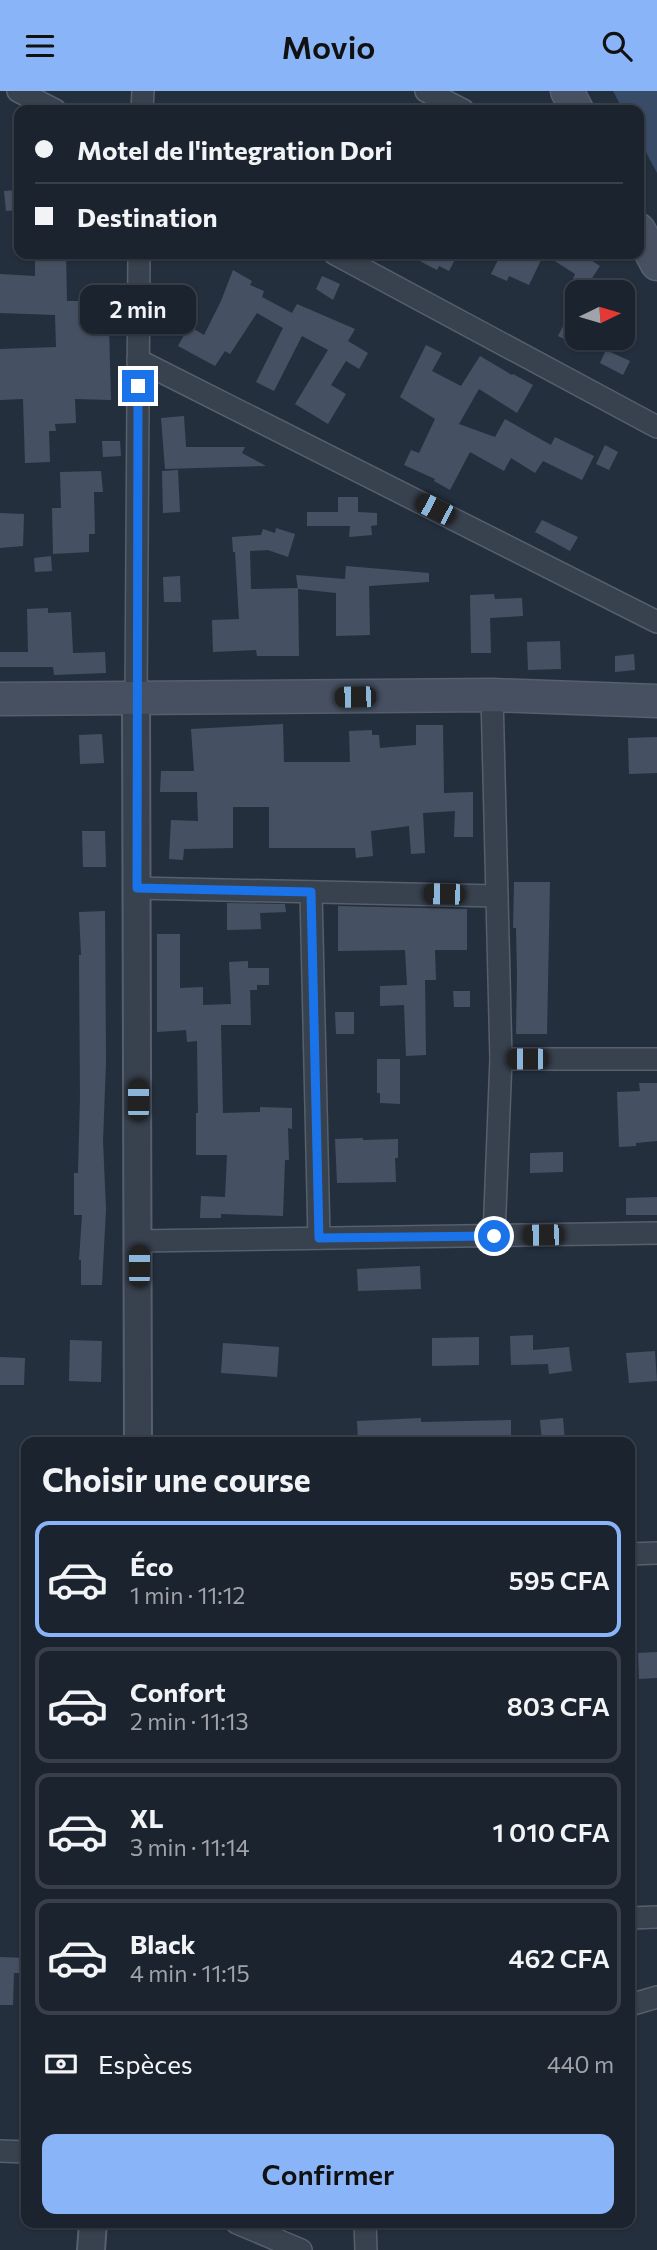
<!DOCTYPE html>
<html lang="fr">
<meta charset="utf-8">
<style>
:root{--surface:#1b232e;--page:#282f3a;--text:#f1f3f6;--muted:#a0a4aa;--line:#39404a;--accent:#8ab4f8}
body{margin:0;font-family:Commissioner,sans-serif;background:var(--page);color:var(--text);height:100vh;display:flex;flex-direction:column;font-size:26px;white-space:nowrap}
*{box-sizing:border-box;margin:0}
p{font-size:23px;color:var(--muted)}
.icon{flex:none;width:38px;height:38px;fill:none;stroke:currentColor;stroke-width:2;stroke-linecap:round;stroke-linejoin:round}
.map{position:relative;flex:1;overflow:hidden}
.sheet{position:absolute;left:21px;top:1346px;width:614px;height:791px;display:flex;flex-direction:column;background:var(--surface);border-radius:14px;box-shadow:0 2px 5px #0004,0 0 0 2px var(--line)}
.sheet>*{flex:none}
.banner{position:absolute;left:14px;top:14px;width:630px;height:154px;border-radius:14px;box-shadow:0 2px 5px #0004,0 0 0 2px var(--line);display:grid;align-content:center;height:154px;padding:0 21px;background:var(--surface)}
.needle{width:46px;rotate:85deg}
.buttons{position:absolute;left:565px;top:189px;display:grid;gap:14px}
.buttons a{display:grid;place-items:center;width:70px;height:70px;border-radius:14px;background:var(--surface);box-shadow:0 2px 5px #0004,0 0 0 2px var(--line);font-size:35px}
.end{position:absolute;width:32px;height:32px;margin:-16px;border:9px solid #1a73e8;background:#fff;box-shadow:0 0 0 4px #fff}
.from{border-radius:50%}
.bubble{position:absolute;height:49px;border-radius:14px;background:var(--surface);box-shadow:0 2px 5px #0004,0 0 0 2px var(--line);font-size:23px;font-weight:600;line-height:49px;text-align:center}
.car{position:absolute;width:21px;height:42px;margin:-21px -10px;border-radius:9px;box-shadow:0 0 5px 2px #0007;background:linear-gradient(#222 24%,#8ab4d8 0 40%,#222 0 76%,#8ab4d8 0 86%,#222 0)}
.banner b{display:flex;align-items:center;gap:24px;height:66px;font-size:26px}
.banner b+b{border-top:2px solid var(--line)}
.banner i{width:18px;height:18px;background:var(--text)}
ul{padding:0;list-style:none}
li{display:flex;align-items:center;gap:21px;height:116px;margin:0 14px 10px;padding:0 7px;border:4px solid var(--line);border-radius:14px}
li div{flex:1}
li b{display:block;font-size:26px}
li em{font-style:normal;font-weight:600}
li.selected{border-color:var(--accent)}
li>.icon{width:63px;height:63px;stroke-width:1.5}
h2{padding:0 21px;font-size:32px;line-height:84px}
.pay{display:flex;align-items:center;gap:18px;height:77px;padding:0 21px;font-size:26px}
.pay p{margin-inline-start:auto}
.cta{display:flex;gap:14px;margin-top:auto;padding:14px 21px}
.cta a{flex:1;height:80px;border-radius:14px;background:var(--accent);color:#111;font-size:28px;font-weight:600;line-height:80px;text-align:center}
header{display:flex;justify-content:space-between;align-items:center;height:91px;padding:0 21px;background:var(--accent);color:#111;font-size:32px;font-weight:600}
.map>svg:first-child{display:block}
.water{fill:#394c67}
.building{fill:#455162}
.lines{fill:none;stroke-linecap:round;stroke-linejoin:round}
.minor-casing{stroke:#565f6c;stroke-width:24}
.tertiary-casing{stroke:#565f6c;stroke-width:30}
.secondary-casing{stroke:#565f6c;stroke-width:35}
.minor{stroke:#38414e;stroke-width:21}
.tertiary{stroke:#38414e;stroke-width:26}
.secondary{stroke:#465061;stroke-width:32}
.route{stroke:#1a73e8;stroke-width:9}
</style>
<header><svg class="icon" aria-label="menu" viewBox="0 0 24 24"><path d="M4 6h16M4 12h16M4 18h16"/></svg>Movio<svg class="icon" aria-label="search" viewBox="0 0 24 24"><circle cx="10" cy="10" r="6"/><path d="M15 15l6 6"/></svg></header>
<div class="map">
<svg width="657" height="2159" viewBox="0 0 657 2159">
<rect width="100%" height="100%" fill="#242f3e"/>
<polygon class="water" points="613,0 657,0 657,82 639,48 639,19 623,19"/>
<g class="building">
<polygon points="19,99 19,119 6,120 4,100"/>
<polygon points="35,163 66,163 67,210 113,210 113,235 109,235 111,309 75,308 76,332 55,333 56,340 49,340 50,371 25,372 23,308 0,309 0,258 56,256 55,224 0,222 0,183 35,185"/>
<polygon points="406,163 458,163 449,180 439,175 437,179"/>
<polygon points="501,163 582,163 600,175 583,201 568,201 575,183 544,163 529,194 509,185 507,190 491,183"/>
<polygon points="233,179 252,190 250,194 264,200 262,206 292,222 297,213 355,238 348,250 368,262 359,278 346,270 331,294 346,303 328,333 295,313 328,259 302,245 274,300 256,291 283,237 257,222 230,263 225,260 215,275 178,255 189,235 204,244 221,210"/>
<polygon points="322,185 340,193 333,209 316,198"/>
<polygon points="578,206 578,255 558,245"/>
<polygon points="426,254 442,262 432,280 461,295 480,265 512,284 513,283 533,294 517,322 479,298 459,333 495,346 505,328 551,354 555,346 594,365 582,389 543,370 535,382 511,367 504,380 470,361 450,399 434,390 435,388 404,374 411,359 419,362 435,328 400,306"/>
<polygon points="606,259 630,270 623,284 600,272"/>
<polygon points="184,325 186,356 245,356 242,362 266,375 165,378 161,327"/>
<polygon points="102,350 120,350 121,365 103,366"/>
<polygon points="605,354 618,361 609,379 596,373"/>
<polygon points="178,379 180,421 163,422 162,380"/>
<polygon points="101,380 103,401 94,401 95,443 89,443 89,461 53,463 52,417 61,417 60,381"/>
<polygon points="338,406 358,406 358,421 377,422 377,434 371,435 372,444 349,446 350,435 307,435 307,421 338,421"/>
<polygon points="0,422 24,423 23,455 0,457"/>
<polygon points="542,429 578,446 570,460 535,441"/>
<polygon points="276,437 295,443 288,466 268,459 250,460 251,498 298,497 299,565 257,565 256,559 213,561 212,529 239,528 235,461 233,461 232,446 261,444 263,438 275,442"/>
<polygon points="51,465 52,480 35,481 34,467"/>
<polygon points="346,475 429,482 429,491 369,495 370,544 336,545 336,502 298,498 296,484 345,488"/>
<polygon points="180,485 181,511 164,511 163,486"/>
<polygon points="494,503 495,508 522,507 523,525 490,527 491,562 471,562 470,504"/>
<polygon points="48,517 48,522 71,521 73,562 105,561 106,582 54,584 53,576 0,576 0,561 28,561 27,518"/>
<polygon points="560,550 561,578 528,579 527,551"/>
<polygon points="634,563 635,579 615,581 615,565"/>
<polygon points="283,633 284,671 350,671 349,640 372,639 372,644 379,644 380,657 416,654 416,634 443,634 444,702 473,701 473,746 454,746 455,720 423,722 425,762 411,763 409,735 371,740 373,765 356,767 355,757 269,757 269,716 233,716 233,757 184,758 183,769 169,768 171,729 198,730 197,701 160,701 161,680 194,680 191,638"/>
<polygon points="102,643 104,672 80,673 79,644"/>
<polygon points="657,646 657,682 629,683 628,647"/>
<polygon points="82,740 105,740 106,776 83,776"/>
<polygon points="514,791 550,791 547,943 516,943 517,884 516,837 513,837"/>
<polygon points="227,812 285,813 286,821 260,822 261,838 227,839"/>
<polygon points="338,815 467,818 467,859 435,859 436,889 425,889 426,964 406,965 404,914 380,915 380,895 407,894 405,859 338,860"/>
<polygon points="105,820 106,971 103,1050 106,1118 102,1194 81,1194 81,1169 79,1169 82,1124 74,1124 74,1082 78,1082 80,1007 79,864 81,864 79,821"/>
<polygon points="157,843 180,843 180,897 203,896 203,914 231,913 229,871 248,870 248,877 269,877 269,894 257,894 257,899 250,899 251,934 221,934 223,1022 260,1021 260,1016 292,1017 292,1038 288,1037 289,1069 285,1069 283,1125 221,1123 221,1127 200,1127 201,1105 225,1106 227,1064 196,1064 196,1022 198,1022 197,950 187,951 186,939 157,941"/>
<polygon points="453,900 470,900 470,916 454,916"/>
<polygon points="335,921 354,921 354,943 336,943"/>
<polygon points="377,968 400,968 400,1013 380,1012 380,1002 377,1002"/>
<polygon points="639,992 657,992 657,1050 636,1052 636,1055 619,1056 617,1001 640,1000"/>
<polygon points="363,1047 363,1049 398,1048 398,1067 395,1067 396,1091 337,1092 335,1048"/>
<polygon points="563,1061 563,1081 530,1082 530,1062"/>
<polygon points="657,1106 657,1124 626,1124 626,1107"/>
<polygon points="420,1175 421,1198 358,1200 357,1178"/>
<polygon points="533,1244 533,1259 569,1256 572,1280 549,1283 548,1273 511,1274 510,1245"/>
<polygon points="479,1246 479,1274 432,1275 432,1247"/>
<polygon points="70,1249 102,1250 101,1291 69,1290"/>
<polygon points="223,1252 279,1256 277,1286 221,1282"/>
<polygon points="655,1260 657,1290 629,1292 626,1262"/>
<polygon points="0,1266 25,1267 24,1294 0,1294"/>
<polygon points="421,1327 421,1331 511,1329 511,1349 447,1351 447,1347 358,1351 357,1330"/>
<polygon points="563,1327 565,1351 542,1351 540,1329"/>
<polygon points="657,1561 657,1587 639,1588 638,1562"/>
<polygon points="0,1866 26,1867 26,1882 14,1882 13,1914 0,1914"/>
</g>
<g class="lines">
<defs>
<g id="minor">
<polyline points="18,0 55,19"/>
<polyline points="426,0 463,19"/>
<polyline points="142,19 143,0"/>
<polyline points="335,163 657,336"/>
<polyline points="138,269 657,531"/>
<polyline points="492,604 501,968 657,968"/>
<polyline points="136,608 139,163"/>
<polyline points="137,797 497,805"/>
<polyline points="311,801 319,1147"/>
<polyline points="494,1145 501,968"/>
<polyline points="139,1150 657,1142"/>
<polyline points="630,1463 657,1462"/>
<polyline points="630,1827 657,1826"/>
<polyline points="630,1914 657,1906"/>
<polyline points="0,2060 26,2061"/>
<polyline points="237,2132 301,2159"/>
<polyline points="365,2132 366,2159"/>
</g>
<g id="tertiary">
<polyline points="136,608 138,1351"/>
<polyline points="91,2159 93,2132"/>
</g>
<g id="secondary">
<polyline points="567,0 577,19"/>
<polyline points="639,139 657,173"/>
<polyline points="0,608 492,604 657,610"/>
</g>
</defs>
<use href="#minor" class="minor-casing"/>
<use href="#tertiary" class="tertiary-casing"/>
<use href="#secondary" class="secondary-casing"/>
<use href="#minor" class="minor"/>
<use href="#tertiary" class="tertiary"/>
<use href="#secondary" class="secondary"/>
</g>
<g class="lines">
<polyline class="route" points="138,295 137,797 311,801 319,1147 494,1145"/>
</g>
</svg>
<div class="buttons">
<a><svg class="needle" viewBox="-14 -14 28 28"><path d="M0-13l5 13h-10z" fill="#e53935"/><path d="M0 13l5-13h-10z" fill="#a0a4aa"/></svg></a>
</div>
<i class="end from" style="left:494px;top:1145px"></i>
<i class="end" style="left:138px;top:295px"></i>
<div class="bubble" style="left:80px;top:194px;width:116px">2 min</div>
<i class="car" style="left:435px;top:418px;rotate:297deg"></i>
<i class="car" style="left:355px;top:606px;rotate:269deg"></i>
<i class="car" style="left:444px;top:803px;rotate:271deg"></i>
<i class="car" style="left:527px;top:968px;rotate:270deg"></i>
<i class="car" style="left:138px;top:1009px;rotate:0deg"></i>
<i class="car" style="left:543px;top:1144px;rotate:269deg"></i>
<i class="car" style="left:139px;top:1175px;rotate:0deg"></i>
<div class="banner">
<b><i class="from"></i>Motel de l'integration Dori</b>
<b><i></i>Destination</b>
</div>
<section class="sheet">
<h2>Choisir une course</h2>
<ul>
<li class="selected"><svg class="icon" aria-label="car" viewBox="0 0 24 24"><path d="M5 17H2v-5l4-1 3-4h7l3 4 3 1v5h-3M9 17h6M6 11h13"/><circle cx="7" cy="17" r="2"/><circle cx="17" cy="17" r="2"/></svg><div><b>Éco</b><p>1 min · 11:12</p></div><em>595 CFA</em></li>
<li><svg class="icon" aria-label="car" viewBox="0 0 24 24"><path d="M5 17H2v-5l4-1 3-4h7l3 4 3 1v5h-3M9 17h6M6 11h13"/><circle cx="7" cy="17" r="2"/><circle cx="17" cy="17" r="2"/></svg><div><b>Confort</b><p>2 min · 11:13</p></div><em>803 CFA</em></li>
<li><svg class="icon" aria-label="car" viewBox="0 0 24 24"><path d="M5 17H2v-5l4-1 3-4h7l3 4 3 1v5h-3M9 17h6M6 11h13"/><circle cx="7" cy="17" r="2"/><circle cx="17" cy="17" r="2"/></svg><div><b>XL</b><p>3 min · 11:14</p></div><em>1 010 CFA</em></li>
<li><svg class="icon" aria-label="car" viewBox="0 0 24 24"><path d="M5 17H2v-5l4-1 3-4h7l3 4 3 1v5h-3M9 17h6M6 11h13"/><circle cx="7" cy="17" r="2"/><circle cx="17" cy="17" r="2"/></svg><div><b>Black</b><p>4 min · 11:15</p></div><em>462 CFA</em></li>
</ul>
<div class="pay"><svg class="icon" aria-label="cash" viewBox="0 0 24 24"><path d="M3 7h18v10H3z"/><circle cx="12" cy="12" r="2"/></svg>Espèces<p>440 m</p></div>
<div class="cta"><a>Confirmer</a></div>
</section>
</div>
